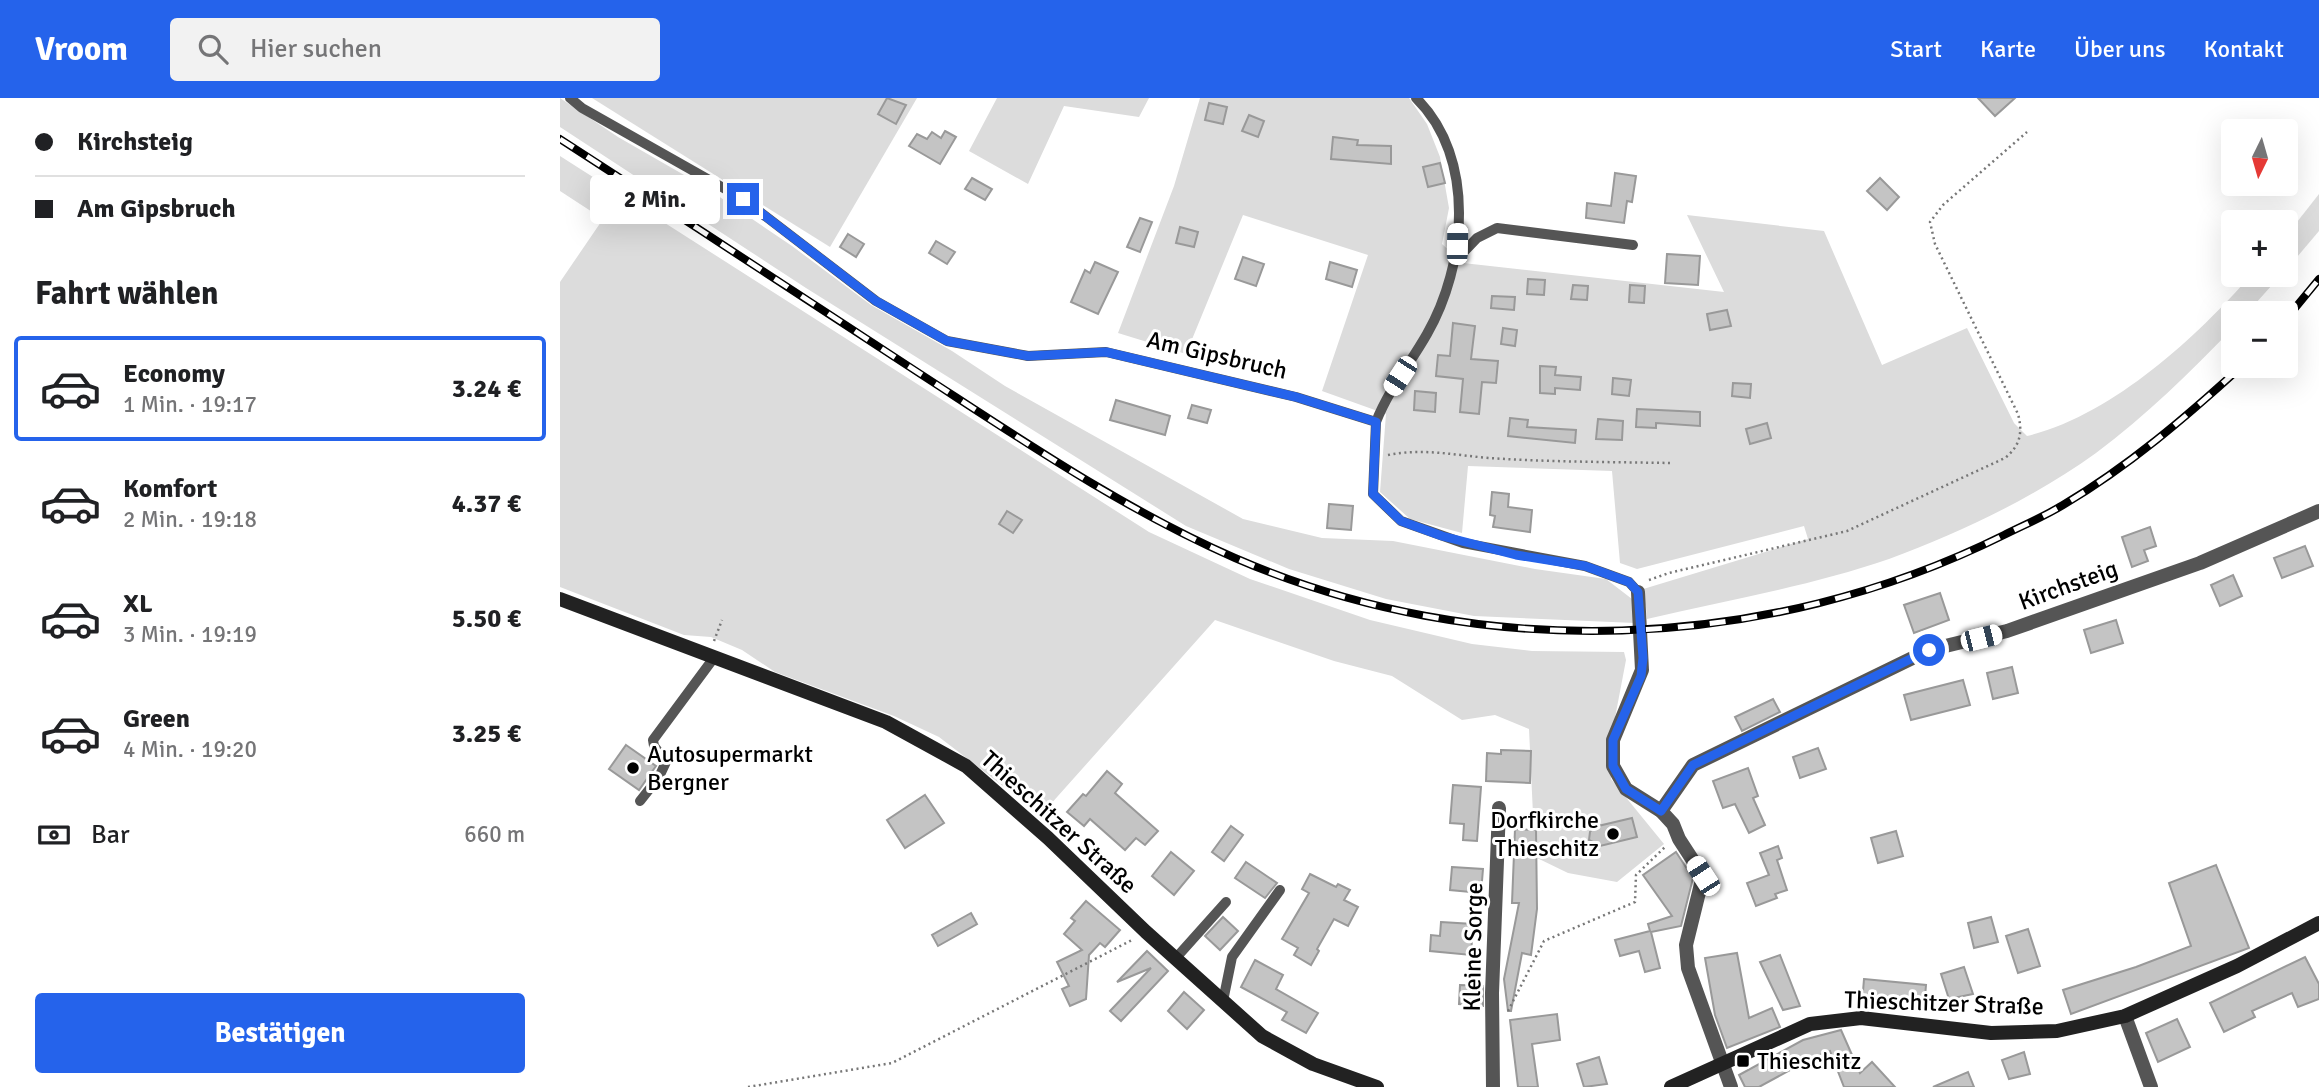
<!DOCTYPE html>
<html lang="de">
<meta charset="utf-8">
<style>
:root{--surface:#fff;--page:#f2f2f2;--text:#202124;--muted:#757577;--line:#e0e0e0;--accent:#2563eb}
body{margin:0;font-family:Signika,sans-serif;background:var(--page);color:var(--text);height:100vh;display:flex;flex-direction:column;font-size:26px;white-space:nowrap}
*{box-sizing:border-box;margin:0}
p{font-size:23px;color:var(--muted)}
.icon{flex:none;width:38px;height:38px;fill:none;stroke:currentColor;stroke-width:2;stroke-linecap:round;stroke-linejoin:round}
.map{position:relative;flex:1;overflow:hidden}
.drawer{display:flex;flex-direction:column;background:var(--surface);width:560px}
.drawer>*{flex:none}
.banner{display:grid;align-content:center;height:154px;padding:0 35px;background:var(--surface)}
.needle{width:46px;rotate:185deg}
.controls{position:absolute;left:1661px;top:21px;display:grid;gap:14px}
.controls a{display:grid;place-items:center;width:77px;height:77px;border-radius:7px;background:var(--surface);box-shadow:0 7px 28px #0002;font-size:35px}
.end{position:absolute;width:32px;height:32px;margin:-16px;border:9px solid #2563eb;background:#fff;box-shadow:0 0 0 4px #fff}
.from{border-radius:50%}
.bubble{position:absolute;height:49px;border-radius:7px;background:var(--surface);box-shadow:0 7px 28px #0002;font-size:23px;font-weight:700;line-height:49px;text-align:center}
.car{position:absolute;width:21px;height:42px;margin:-21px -10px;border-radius:9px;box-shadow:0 0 5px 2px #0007;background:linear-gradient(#fff 24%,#345 0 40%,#fff 0 76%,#345 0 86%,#fff 0)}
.banner b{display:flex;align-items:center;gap:24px;height:66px;font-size:26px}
.banner b+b{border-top:2px solid var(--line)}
.banner i{width:18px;height:18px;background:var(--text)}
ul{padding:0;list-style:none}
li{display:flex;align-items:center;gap:21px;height:105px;margin:0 14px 10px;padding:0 21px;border:4px solid transparent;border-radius:7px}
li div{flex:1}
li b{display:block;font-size:26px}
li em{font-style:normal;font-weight:700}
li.on{border-color:var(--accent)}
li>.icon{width:63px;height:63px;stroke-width:1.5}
h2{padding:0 35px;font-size:32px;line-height:84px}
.pay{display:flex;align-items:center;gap:18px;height:77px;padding:0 35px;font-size:26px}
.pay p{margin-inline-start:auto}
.primary-button{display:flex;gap:14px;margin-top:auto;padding:14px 35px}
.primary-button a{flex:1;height:80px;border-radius:7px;background:var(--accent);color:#fff;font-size:28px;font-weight:700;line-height:80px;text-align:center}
header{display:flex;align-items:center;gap:42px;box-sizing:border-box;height:98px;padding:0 35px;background:var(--accent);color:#fff}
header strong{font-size:33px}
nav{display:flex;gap:38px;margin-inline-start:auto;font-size:24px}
.search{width:490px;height:63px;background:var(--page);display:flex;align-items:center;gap:18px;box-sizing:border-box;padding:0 24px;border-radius:7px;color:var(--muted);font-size:26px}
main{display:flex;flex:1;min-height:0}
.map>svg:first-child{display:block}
.green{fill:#dcdcdc}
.building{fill:#c4c4c4;stroke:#999;stroke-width:2}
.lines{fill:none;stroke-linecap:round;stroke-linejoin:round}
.path{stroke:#777;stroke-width:2.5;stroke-dasharray:2 3.5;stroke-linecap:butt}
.lane{stroke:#555;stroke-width:10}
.street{stroke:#555;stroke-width:14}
.secondary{stroke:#222;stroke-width:14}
.rail-casing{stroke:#000;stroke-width:8}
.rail{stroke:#fff;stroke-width:5;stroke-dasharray:16;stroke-linecap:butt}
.route{stroke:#2563eb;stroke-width:9}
.poi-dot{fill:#000;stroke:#fff;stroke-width:2.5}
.labels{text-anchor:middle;stroke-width:6;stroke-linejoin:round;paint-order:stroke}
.street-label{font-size:24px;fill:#000;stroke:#fff}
.poi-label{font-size:24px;fill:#000;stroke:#fff;text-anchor:start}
</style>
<header>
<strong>Vroom</strong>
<div class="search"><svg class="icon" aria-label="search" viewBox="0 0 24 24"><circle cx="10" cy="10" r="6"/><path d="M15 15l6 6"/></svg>Hier suchen</div>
<nav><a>Start</a><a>Karte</a><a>Über uns</a><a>Kontakt</a></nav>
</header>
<main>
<section class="drawer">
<div class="banner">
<b><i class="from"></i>Kirchsteig</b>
<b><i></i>Am Gipsbruch</b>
</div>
<h2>Fahrt wählen</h2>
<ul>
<li class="on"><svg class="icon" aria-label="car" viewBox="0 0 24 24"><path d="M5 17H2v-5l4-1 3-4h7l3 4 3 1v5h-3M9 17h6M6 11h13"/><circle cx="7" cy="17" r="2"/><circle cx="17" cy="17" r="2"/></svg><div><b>Economy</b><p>1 Min. · 19:17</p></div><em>3.24 €</em></li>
<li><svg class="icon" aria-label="car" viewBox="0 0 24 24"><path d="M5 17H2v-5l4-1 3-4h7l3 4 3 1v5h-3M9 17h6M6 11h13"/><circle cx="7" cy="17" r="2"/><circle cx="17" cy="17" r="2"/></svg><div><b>Komfort</b><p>2 Min. · 19:18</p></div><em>4.37 €</em></li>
<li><svg class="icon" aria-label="car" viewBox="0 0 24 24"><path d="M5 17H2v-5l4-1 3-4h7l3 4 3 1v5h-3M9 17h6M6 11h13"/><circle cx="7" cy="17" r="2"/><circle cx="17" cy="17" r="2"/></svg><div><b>XL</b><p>3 Min. · 19:19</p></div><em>5.50 €</em></li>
<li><svg class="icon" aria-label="car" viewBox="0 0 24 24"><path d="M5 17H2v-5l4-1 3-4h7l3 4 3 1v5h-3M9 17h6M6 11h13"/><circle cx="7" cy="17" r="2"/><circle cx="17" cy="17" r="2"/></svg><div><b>Green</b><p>4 Min. · 19:20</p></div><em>3.25 €</em></li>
</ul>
<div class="pay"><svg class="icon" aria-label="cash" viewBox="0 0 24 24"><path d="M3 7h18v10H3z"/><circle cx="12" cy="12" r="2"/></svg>Bar<p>660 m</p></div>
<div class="primary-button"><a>Bestätigen</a></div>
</section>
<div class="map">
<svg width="1759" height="989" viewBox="0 0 1759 989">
<rect width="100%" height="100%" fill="#fff"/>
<g class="green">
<polygon points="0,0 58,39 145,89 232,148 311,207 392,253 445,288 683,421 762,440 833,443 975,471 1046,481 1072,501 1075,525 914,518 826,501 729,471 626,428 246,190 0,29"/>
<polygon points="32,0 357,0 270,149"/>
<polygon points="437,0 589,0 579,19 504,8 468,86 409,53"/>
<path d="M640,0H849L867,26L880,59L889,110L882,146L903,165L1164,194L1127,117L1264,133L1322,267L1407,230L1454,325L1467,338C1551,318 1636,240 1691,177H1721L1687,215H1673V230C1630,274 1586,318 1536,355C1475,399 1400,435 1329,461C1251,488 1167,502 1087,521L1086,509L1080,492L1248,441L1244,428L1077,471L1060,465L1052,373L908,368L902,435L850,421L820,394L826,316L762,293L808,157L683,117L626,256L558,235L614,88Z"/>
<polygon points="0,58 589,434 690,481 810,522 912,546 972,553 1064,554 1066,562 1050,646 1051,681 1104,746 1057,784 1008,775 975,759 969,631 935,617 902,622 832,578 774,563 655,522 481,717 379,639 334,618 215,574 182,552 151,539 124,537 0,489 0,184 43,121 0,93"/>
<polygon points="1759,96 1759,133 1726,172 1726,138"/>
</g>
<g class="building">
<polygon points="327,0 346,7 336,26 318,16"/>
<polygon points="1418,0 1455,0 1435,18"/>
<polygon points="649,5 667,9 663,26 645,22"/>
<polygon points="689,17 704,23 698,39 682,33"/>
<polygon points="385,33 396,39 380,66 349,48 357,36 367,41 372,34 381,40"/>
<polygon points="773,39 798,42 797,47 831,48 831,66 771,61"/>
<polygon points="880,65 885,85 868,89 863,69"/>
<polygon points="1055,75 1076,78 1072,104 1067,103 1064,125 1026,120 1027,105 1051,108"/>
<polygon points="412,80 432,91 425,102 405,91"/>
<polygon points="1320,80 1339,99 1327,112 1307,93"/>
<polygon points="580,120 592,124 580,154 567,149"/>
<polygon points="620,129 638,134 634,149 616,145"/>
<polygon points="288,136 304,146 296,159 280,149"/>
<polygon points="376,143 395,154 387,166 369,155"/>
<polygon points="1107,156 1140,158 1138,187 1105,185"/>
<polygon points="683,159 704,166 696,188 675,181"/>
<polygon points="535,164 558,174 538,216 511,204 525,172 530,175"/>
<polygon points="770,164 797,172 792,189 766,181"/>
<polygon points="968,181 985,182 984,197 967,196"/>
<polygon points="1013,187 1028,188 1027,202 1011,201"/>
<polygon points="1070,187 1085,188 1084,205 1069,204"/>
<polygon points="932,198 955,199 954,212 931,210"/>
<polygon points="1167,212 1171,228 1150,232 1147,216"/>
<polygon points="893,225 915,228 911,261 938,263 936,285 922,284 919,316 900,314 903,281 876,278 878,257 890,258"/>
<polygon points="943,230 957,232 955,248 941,246"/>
<polygon points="980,268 996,269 995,277 1021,279 1020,292 995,290 995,296 980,295"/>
<polygon points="1053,280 1071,282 1069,298 1052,296"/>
<polygon points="1173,285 1191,286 1190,300 1172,298"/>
<polygon points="855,293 876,295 875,314 854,312"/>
<polygon points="556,302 610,318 605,337 550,322"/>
<polygon points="632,307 651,312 647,325 628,320"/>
<polygon points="1077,311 1140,314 1140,328 1096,325 1096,330 1076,329"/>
<polygon points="950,320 968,322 967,329 1016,332 1015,345 948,338"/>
<polygon points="1038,321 1063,323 1062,342 1036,341"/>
<polygon points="1207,325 1211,340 1190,346 1186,331"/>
<polygon points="932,394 949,396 948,409 972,412 970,434 933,429 935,418 930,417"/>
<polygon points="769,406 793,408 791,432 767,430"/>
<polygon points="447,413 462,422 453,435 439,426"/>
<polygon points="1590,429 1596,448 1584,452 1588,463 1572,469 1562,439"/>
<polygon points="1745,448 1753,468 1722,480 1714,460"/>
<polygon points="1673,477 1682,498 1660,508 1651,487"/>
<polygon points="1380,495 1389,522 1354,535 1344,507"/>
<polygon points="1556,522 1563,545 1531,555 1524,532"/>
<polygon points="1452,569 1458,595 1433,601 1427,575"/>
<polygon points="1403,582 1410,607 1351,622 1344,597"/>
<polygon points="1213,601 1220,614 1182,633 1175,619"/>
<polygon points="66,647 96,668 79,692 49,671"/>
<polygon points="1258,650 1266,671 1240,680 1233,659"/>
<polygon points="941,652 971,653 970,685 926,683 927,655 941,656"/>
<polygon points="1188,670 1198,698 1193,700 1205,727 1189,735 1175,706 1163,710 1153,683"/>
<polygon points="547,673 562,686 555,695 598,733 585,747 576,740 565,752 530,721 524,728 507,714 523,696 526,698"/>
<polygon points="893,687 921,689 917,743 903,742 904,726 890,725"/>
<polygon points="365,697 384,725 345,750 327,722"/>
<polygon points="1072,720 1077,739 1040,748 1029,742 1030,734 1034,729"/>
<polygon points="671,728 683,737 664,763 652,754"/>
<polygon points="955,731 976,732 977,811 971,857 962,855 951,913 948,913 944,881 959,805 952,805"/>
<polygon points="1336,733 1343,758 1318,765 1311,740"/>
<polygon points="1218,748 1222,760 1217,762 1227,792 1215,796 1217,800 1196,808 1187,785 1209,777 1200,755"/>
<polygon points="611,754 634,773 614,797 592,778"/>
<polygon points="1116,754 1133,780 1121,828 1091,834 1100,870 1085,874 1079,853 1060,858 1055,842 1090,833 1088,826 1112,818 1083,777"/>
<polygon points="686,764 717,785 705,800 675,780"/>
<polygon points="1656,767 1689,850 1511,916 1503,892 1576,869 1631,848 1609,785"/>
<polygon points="892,769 923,771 921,795 890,792"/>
<polygon points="750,776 776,789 778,786 790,792 784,802 798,809 788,828 774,821 757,851 759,853 751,867 734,857 738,850 722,841 749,795 742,791"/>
<polygon points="526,803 560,832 545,849 540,845 529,857 526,901 510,908 502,891 509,888 497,864 522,852 504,836 515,823 511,820"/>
<polygon points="411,815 417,826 378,848 372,837"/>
<polygon points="663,819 678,833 660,852 645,838"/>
<polygon points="1431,819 1438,844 1414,850 1408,825"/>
<polygon points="881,824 913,826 911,857 870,853 871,837 880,838"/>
<polygon points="1468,831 1480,868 1458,875 1446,838"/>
<polygon points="587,853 608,873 561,923 550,913 591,870 557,884"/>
<polygon points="1177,855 1189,920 1212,910 1220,929 1167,950 1155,917 1145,860"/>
<polygon points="1220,857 1240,908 1223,912 1200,864"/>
<polygon points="1745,859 1759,886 1759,901 1738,909 1732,895 1692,913 1695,919 1664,934 1650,905"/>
<polygon points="695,862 723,877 716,891 758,915 746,935 722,922 727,914 681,889"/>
<polygon points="1404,869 1413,896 1389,901 1381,876"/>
<polygon points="1304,881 1366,887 1364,912 1302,906"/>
<polygon points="900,887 923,888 923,908 899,906"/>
<polygon points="624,894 644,912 627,931 608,913"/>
<polygon points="997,916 1000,942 972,946 978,989 958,989 950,922"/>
<polygon points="1617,921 1630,949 1598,964 1586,935"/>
<polygon points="1281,932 1300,975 1312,964 1335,989 1284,989 1270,953 1252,960 1199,989 1185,989 1179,977 1243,942"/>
<polygon points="1464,954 1470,976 1449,981 1442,962"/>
<polygon points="1039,959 1047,986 1024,989 1017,966"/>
<polygon points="1408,974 1414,989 1373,989"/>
</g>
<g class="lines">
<g class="path">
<path d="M828,357C862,350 894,357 929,360C989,364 1051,364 1111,365"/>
<path d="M1089,482L1109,475L1287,433L1445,360C1460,348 1463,335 1458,316L1375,146L1370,124L1383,107L1467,34"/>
<polyline points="154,543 162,522"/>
<polyline points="948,913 984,843 1075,804 1076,777 1105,749"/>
<polyline points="188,989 332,965 574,841"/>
</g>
<g class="lane">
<polyline points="10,0 22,10 183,101 316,203 387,243 468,258 546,254 736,299 816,324 813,396 841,423 903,445 1025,468 1069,484 1078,494"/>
<polyline points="895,163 917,140 937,130 1073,147"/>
<path d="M816,324C829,291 850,266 867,236C906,168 917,60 856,0"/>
<polyline points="80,703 99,679 106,664 94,648 93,642 153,561"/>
<polyline points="615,861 666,804"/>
<polyline points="663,903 672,859 720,792"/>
</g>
<g class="street">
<polyline points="1078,494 1082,572 1053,642 1053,668 1066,691 1101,713 1113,726 1119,741 1143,778 1126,847 1128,870 1171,989"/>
<polyline points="1101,713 1133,667 1369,552 1447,533 1640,465 1759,413"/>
<polyline points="1565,918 1591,989"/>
<polyline points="933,989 932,895 939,710"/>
</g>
<g class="secondary">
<polyline points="0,501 326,624 406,668 488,740 586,834 702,938 753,966 817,989"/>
<polyline points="1111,989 1250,926 1301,920 1431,935 1497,933 1565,918 1677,868 1759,825"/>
</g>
<defs>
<g id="rail">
<path d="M0,41C122,120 243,199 365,279C465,344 565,412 675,460C919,566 1207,555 1444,437C1464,427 1485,418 1503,407C1569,368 1626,319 1682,268"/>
<polyline points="1726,221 1759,181"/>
</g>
</defs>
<use href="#rail" class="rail-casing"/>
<use href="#rail" class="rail"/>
</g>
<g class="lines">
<polyline class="route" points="183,101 316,203 387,243 468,258 546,254 736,299 816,324 813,396 841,423 882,438 956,457 1025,468 1069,484 1078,494 1083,560 1081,578 1053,642 1053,668 1066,691 1101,713 1133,667 1369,552"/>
</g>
<g class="poi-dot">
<circle cx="73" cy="670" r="7"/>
<circle cx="1053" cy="736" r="7"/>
<rect x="1176" y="956" width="14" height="14" rx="3.5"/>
</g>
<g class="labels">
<g class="street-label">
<text transform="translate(657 257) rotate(13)" y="8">Am Gipsbruch</text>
<text transform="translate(1508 487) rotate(-20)" y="8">Kirchsteig</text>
<text transform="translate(499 724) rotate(42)" y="8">Thieschitzer Straße</text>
<text transform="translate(913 849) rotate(-89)" y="8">Kleine Sorge</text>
<text transform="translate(1384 905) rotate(2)" y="8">Thieschitzer Straße</text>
</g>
<g class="poi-label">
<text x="87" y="664">Autosupermarkt<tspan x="87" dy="28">Bergner</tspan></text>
<text x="1039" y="730" text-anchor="end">Dorfkirche<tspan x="1039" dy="28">Thieschitz</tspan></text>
<text x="1197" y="971">Thieschitz</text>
</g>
</g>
</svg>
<div class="controls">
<a><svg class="needle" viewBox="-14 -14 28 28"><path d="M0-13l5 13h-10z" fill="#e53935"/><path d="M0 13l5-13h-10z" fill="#757577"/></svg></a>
<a>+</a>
<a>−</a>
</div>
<i class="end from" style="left:1369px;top:552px"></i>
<i class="end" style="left:183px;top:101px"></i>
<div class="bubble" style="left:30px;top:77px;width:130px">2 Min.</div>
<i class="car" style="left:897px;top:146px;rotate:1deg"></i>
<i class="car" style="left:840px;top:278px;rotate:213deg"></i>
<i class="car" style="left:1421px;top:540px;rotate:76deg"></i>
<i class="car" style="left:1143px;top:778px;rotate:327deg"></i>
</div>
</main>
